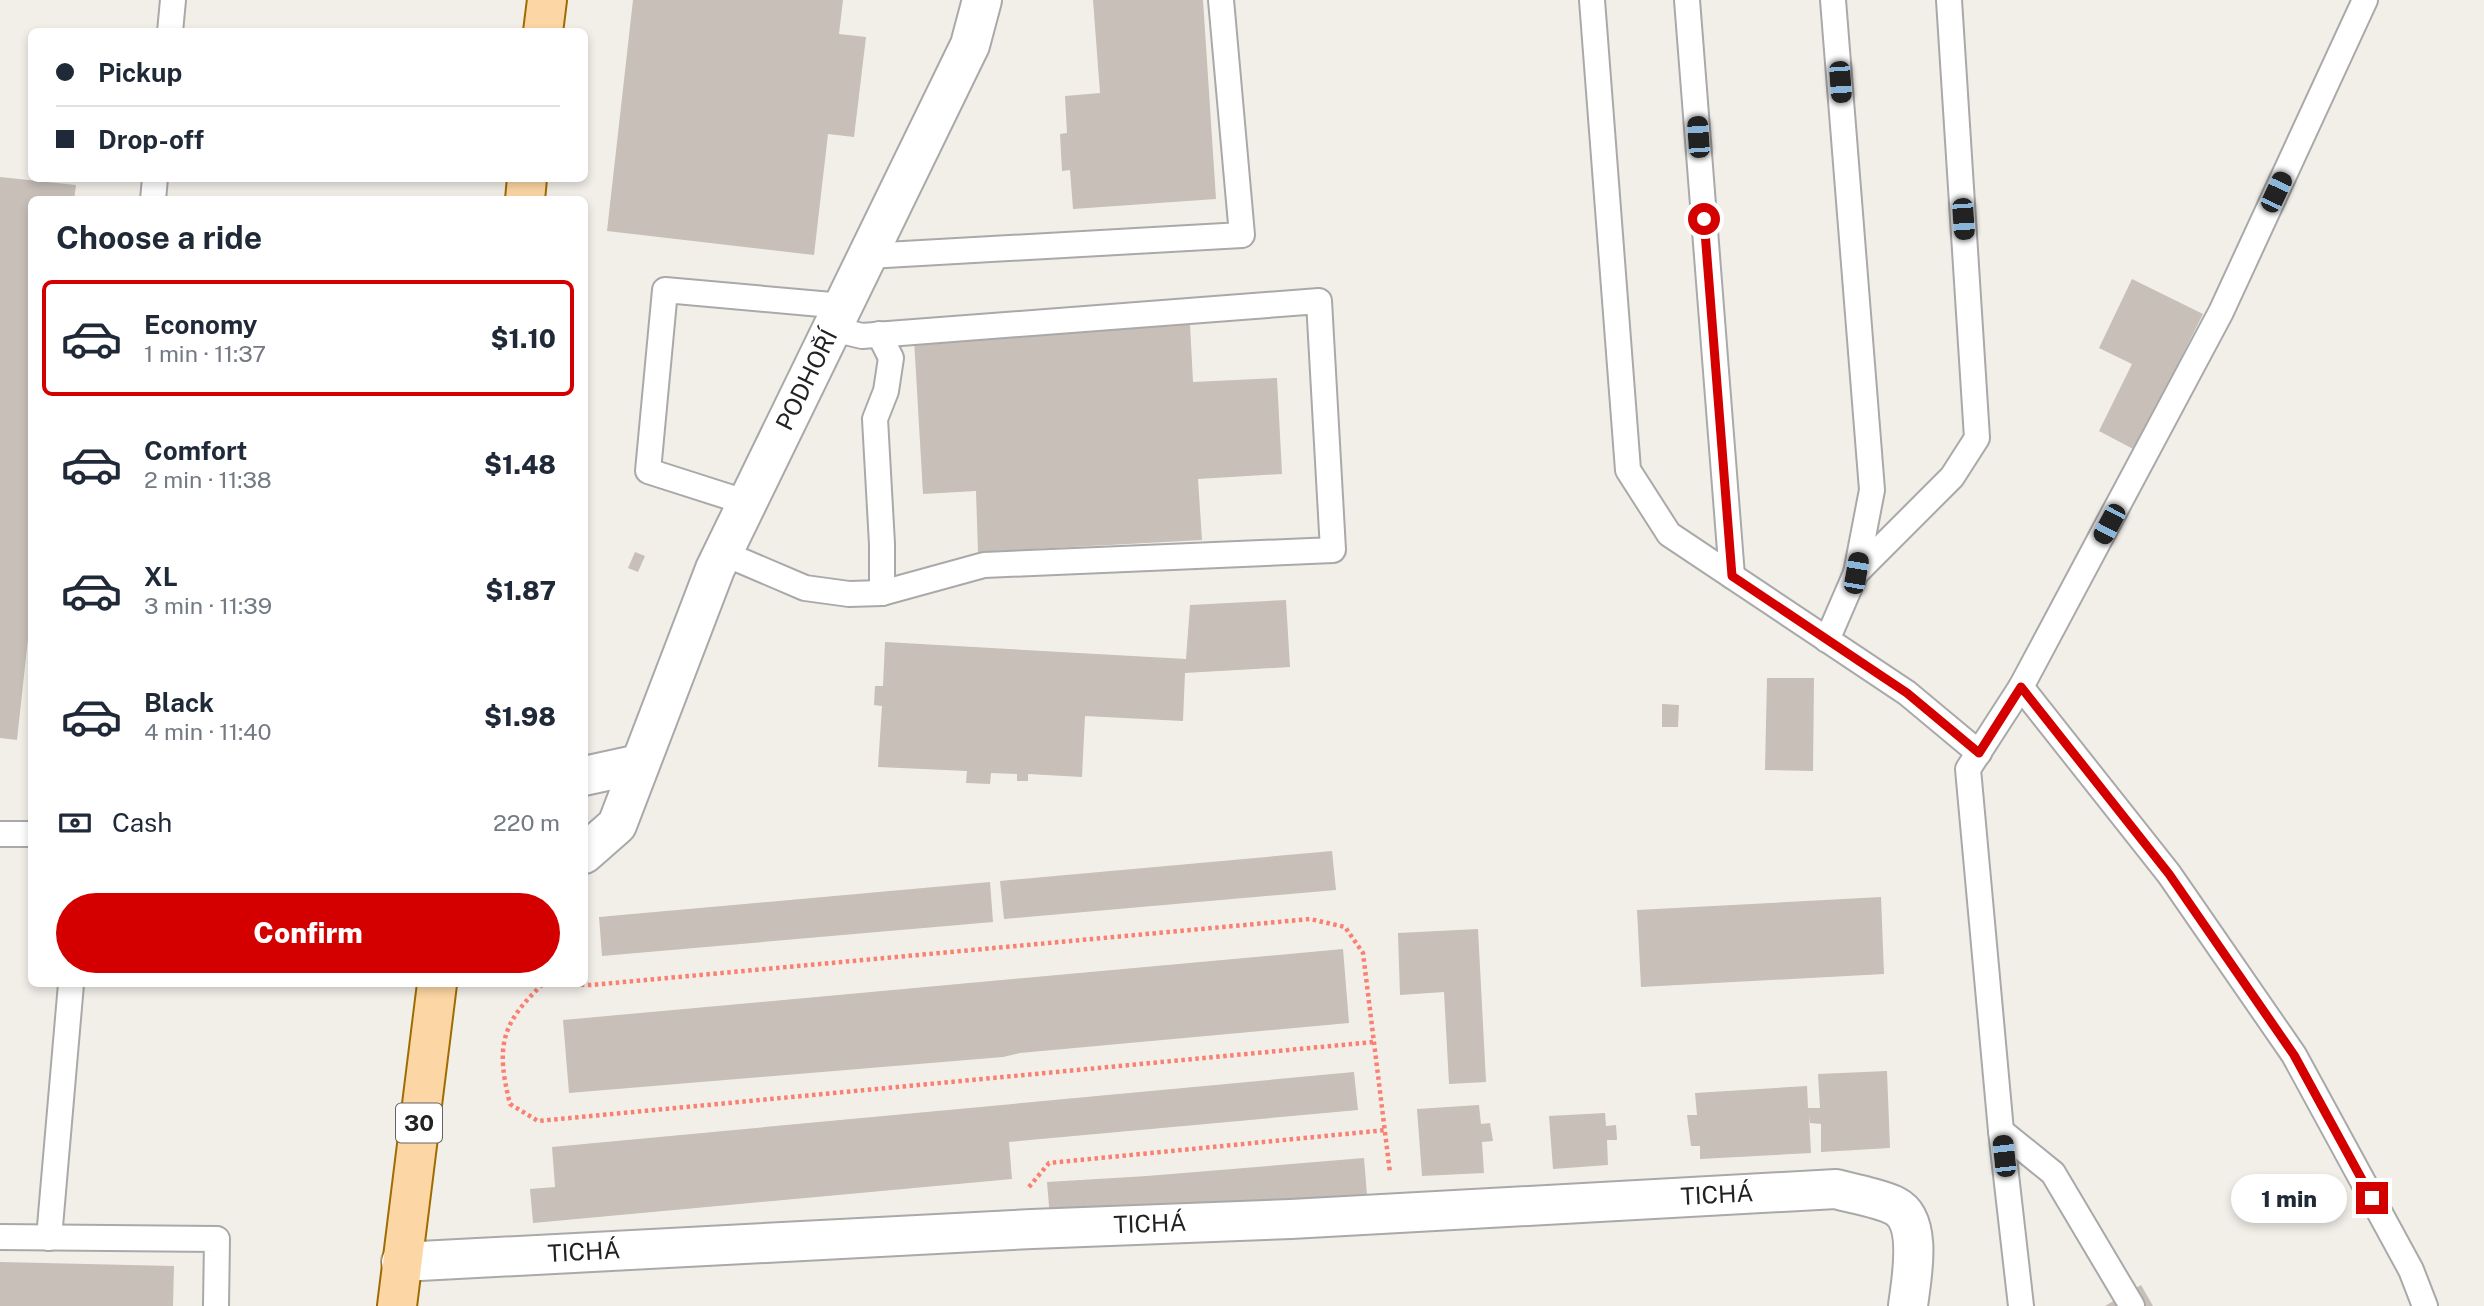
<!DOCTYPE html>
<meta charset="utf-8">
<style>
:root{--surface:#fff;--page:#f6f6f7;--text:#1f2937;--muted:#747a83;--line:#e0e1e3;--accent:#d40000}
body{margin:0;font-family:"Public Sans",sans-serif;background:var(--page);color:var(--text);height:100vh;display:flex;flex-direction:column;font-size:26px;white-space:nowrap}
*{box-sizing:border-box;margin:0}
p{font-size:23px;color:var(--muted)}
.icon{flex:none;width:38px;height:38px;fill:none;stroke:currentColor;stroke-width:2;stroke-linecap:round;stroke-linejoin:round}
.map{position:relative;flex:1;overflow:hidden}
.side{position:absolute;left:28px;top:196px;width:560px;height:791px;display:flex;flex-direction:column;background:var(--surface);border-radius:10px;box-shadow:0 4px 10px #0003}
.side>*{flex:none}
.hud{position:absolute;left:28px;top:28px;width:560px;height:154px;border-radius:10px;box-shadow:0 4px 10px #0003;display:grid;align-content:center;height:154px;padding:0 28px;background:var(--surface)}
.end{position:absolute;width:32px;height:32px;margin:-16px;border:9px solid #d40000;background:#fff;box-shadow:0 0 0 4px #fff}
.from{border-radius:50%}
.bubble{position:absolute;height:49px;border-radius:24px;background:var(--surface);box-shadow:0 4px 10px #0003;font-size:23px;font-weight:800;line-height:49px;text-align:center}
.car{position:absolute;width:21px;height:42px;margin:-21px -10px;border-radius:9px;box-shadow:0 0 5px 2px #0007;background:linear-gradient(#222 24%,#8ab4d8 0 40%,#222 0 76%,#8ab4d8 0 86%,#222 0)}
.hud b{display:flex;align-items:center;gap:24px;height:66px;font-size:26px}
.hud b+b{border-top:2px solid var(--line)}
.hud i{width:18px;height:18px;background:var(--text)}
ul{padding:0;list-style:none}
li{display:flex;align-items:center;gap:21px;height:116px;margin:0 14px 10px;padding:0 14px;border:4px solid transparent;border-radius:10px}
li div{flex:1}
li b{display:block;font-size:26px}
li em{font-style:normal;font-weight:800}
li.on{border-color:var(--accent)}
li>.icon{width:63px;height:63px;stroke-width:1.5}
h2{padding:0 28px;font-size:32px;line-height:84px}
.pay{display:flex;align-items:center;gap:18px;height:77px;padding:0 28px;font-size:26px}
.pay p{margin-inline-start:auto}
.action{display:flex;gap:14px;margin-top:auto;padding:14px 28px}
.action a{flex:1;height:80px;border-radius:42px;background:var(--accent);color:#fff;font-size:28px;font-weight:800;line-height:80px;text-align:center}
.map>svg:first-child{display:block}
.building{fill:#c7bfb8}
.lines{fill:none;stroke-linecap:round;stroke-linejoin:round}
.lane-casing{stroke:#a9a9a9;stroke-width:28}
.street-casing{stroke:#a9a9a9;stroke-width:42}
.primary-casing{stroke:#a06b00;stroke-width:42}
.path{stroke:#fa8072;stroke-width:4.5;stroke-dasharray:3.5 3.5;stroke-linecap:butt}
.lane{stroke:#fff;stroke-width:24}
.street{stroke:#fff;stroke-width:38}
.primary{stroke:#fcd6a4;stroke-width:38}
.route{stroke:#d40000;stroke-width:9}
.labels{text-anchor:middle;stroke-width:5;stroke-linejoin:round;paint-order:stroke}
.shield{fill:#fff;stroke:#646464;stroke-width:2}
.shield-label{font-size:23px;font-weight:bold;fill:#222}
.street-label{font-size:24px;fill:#222;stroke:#fff}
</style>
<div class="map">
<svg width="2484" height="1306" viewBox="0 0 2484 1306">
<rect width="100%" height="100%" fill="#f2efe9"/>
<g class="building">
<polygon points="633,0 843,0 839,34 866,37 854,137 828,134 814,255 607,231"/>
<polygon points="1093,0 1203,0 1216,199 1073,209 1070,170 1062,171 1060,134 1067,133 1065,96 1100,93"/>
<polygon points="0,177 76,185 74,200 32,200 32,602 17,740 0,738"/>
<polygon points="2132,279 2203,314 2135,450 2099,431 2132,364 2099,348"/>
<polygon points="1190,324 1193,382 1277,378 1282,474 1198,479 1202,540 978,552 976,491 923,494 914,339"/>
<polygon points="635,552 645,556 638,572 628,568"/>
<polygon points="1286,600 1290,667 1185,673 1183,721 1085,716 1082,777 1028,774 1028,781 1017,781 1017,774 991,773 990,784 966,783 967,771 878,767 882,706 874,705 875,686 883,686 885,642 1186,659 1190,605"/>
<polygon points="1767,678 1814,678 1813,771 1765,770"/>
<polygon points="1662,704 1679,705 1678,727 1662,727"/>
<polygon points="1332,851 1336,890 1004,919 1000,881"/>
<polygon points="990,882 993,922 602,956 599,917"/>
<polygon points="1881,897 1884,974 1641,987 1637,910"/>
<polygon points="1478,929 1486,1082 1449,1084 1444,992 1400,995 1398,933"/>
<polygon points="1343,949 1349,1023 1020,1053 1003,1057 569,1093 563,1020"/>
<polygon points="1887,1071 1890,1148 1821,1152 1821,1124 1810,1123 1809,1115 1811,1153 1700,1159 1700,1146 1691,1146 1687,1115 1697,1115 1695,1093 1807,1086 1808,1108 1820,1108 1818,1074"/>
<polygon points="1354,1072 1358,1110 1009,1142 1012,1179 533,1223 530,1189 555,1187 552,1147"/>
<polygon points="1479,1105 1481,1124 1490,1123 1493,1141 1482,1142 1484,1173 1422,1176 1417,1109"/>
<polygon points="1605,1113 1606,1126 1616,1125 1617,1140 1607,1140 1608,1165 1553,1169 1549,1116"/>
<polygon points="1364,1158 1367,1195 1050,1218 1047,1182 1147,1176"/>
<polygon points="0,1262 174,1266 173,1306 0,1306"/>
<polygon points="2141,1285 2153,1306 2105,1306"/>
</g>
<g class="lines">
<defs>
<g id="lane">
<polyline points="1592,0 1628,470 1669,534 1907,693 1979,753"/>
<polyline points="1687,0 1732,576"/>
<polyline points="170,32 173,0"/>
<polyline points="153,200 155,178"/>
<polyline points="868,256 1242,235 1221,0"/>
<polyline points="879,334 891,358 886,391 875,419 882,544 882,593"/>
<polyline points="748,503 648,471 665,290 843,306"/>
<polyline points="723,553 805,588 849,594 882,593 984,565 1333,550 1319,301 862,336 833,329"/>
<polyline points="1856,573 1952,477 1977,438 1949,0"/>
<polyline points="1827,640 1856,573 1872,490 1833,0"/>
<polyline points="2021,687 2169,874 2294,1055 2411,1270 2425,1306"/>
<polyline points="0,834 32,834"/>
<polyline points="2001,1131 2053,1173 2132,1306"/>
<polyline points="0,1237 217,1239 216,1306"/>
<polyline points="49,1238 71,984"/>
<polyline points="2021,1306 2001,1131 1968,769 2021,687 2221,312 2365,0"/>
</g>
<g id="street">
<polyline points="584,776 639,764"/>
<polyline points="584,854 617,825 715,569 970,45 982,0"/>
<path d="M401,1262L1032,1229L1291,1219L1836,1189C1853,1194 1880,1198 1895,1206C1924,1221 1911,1280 1908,1306"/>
</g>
<g id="primary">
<polyline points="543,32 547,0"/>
<polyline points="525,200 527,178"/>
<polyline points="397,1306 437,984"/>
</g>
</defs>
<use href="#lane" class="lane-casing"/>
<use href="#street" class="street-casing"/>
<use href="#primary" class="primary-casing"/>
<g class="path">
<path d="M1373,1042L538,1121L510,1104C496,1048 500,1024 543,984L591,985L1310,919L1345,927L1363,953L1390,1173"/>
<polyline points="1029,1187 1049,1163 1386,1130"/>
</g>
<use href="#lane" class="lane"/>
<use href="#street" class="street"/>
<use href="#primary" class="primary"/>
</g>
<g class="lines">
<polyline class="route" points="1704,219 1732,576 1907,693 1979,753 2021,687 2169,874 2294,1055 2372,1198"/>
</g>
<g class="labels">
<rect class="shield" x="396" y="1103.5" width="46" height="39" rx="5"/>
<g class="shield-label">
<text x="419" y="1131">30</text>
</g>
<g class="street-label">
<text transform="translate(807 380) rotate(-64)" y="8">PODHOŘÍ</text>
<text transform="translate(1717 1195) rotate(-3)" y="8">TICHÁ</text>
<text transform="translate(1150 1224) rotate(-2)" y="8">TICHÁ</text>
<text transform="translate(584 1252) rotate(-3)" y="8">TICHÁ</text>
</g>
</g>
</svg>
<i class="end from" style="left:1704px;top:219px"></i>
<i class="end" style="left:2372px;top:1198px"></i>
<div class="bubble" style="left:2231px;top:1174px;width:116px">1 min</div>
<i class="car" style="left:1840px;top:82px;rotate:176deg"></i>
<i class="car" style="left:1698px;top:137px;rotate:356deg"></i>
<i class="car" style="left:2276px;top:192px;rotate:25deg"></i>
<i class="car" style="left:1963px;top:219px;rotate:176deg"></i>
<i class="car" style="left:2109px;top:524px;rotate:208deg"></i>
<i class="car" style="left:1856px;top:573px;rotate:10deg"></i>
<i class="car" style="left:2004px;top:1156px;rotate:354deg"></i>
<div class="hud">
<b><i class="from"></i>Pickup</b>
<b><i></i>Drop-off</b>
</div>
<section class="side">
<h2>Choose a ride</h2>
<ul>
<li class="on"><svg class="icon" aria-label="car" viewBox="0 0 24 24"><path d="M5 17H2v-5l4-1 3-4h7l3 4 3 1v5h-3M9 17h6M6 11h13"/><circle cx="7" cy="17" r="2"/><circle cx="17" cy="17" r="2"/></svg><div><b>Economy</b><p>1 min · 11:37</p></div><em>$1.10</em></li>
<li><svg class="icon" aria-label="car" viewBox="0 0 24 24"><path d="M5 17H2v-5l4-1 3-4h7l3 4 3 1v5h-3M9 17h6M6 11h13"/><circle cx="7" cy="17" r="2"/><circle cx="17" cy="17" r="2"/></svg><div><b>Comfort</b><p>2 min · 11:38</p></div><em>$1.48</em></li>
<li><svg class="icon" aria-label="car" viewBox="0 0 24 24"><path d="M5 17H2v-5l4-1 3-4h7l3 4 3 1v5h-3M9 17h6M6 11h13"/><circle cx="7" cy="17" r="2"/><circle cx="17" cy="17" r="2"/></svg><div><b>XL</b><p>3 min · 11:39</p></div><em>$1.87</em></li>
<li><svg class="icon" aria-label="car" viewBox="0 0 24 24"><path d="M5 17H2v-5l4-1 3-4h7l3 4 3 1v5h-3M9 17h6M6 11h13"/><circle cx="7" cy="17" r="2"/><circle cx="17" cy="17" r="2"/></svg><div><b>Black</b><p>4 min · 11:40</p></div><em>$1.98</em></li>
</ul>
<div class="pay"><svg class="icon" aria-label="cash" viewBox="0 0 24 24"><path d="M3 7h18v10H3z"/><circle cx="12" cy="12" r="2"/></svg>Cash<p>220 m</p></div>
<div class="action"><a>Confirm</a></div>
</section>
</div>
